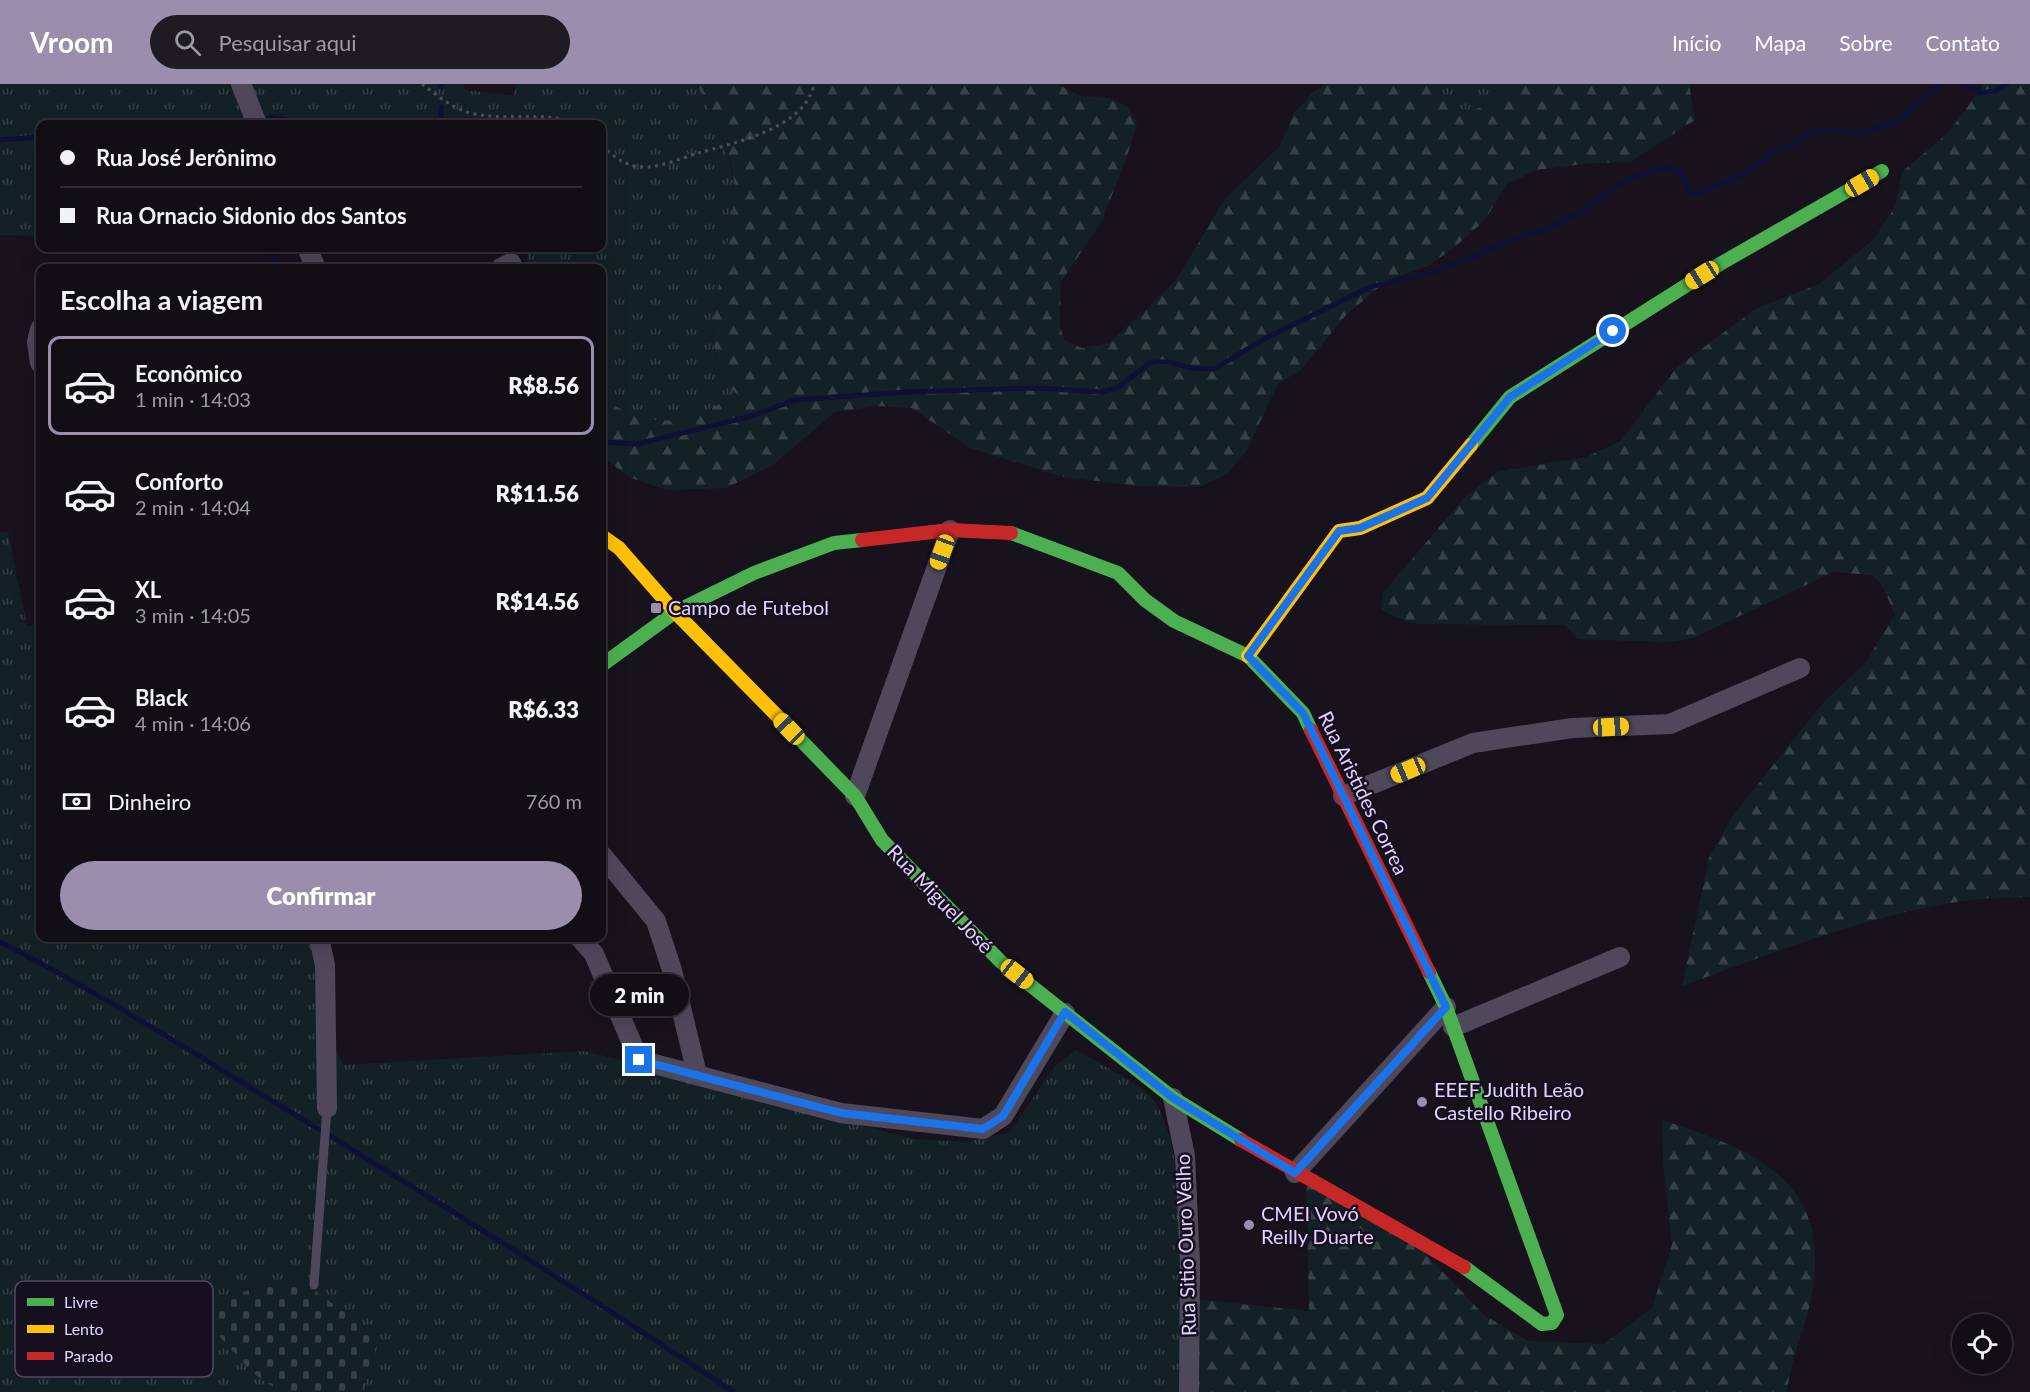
<!DOCTYPE html>
<html lang="pt">
<meta charset="utf-8">
<style>
:root{--surface:#110e15;--page:#1e1c22;--text:#f1f3f6;--muted:#9c9ca0;--line:#302e34;--accent:#9b8ead}
body{margin:0;font-family:Lato,sans-serif;background:var(--page);color:var(--text);height:100vh;display:flex;flex-direction:column;font-size:22px;white-space:nowrap}
*{box-sizing:border-box;margin:0}
p{font-size:20px;color:var(--muted)}
.icon{flex:none;width:33px;height:33px;fill:none;stroke:currentColor;stroke-width:2;stroke-linecap:round;stroke-linejoin:round}
.map{position:relative;flex:1;overflow:hidden}
.panel{position:absolute;left:36px;top:180px;width:570px;height:678px;display:flex;flex-direction:column;background:var(--surface);border-radius:12px;box-shadow:0 6px 24px #0002,0 0 0 2px var(--line)}
.panel>*{flex:none}
.banner{position:absolute;left:36px;top:36px;width:570px;height:132px;border-radius:12px;box-shadow:0 6px 24px #0002,0 0 0 2px var(--line);display:grid;align-content:center;height:132px;padding:0 24px;background:var(--surface)}
.controls{position:absolute;left:1952px;top:1230px;display:grid;gap:12px}
.controls a{display:grid;place-items:center;width:60px;height:60px;border-radius:50%;background:var(--surface);box-shadow:0 6px 24px #0002,0 0 0 2px var(--line);font-size:30px}
.end{position:absolute;width:27px;height:27px;margin:-14px;border:8px solid #1a73e8;background:#fff;box-shadow:0 0 0 3px #fff}
.from{border-radius:50%}
.bubble{position:absolute;height:42px;border-radius:21px;background:var(--surface);box-shadow:0 6px 24px #0002,0 0 0 2px var(--line);font-size:20px;font-weight:800;line-height:42px;text-align:center}
.car{position:absolute;width:18px;height:36px;margin:-18px -9px;border-radius:8px;box-shadow:0 0 4px 2px #0007;background:linear-gradient(#f5c518 24%,#345 0 40%,#f5c518 0 76%,#345 0 86%,#f5c518 0)}
.banner b{display:flex;align-items:center;gap:21px;height:57px;font-size:22px}
.banner b+b{border-top:2px solid var(--line)}
.banner i{width:15px;height:15px;background:var(--text)}
ul{padding:0;list-style:none}
li{display:flex;align-items:center;gap:18px;height:99px;margin:0 12px 9px;padding:0 12px;border:3px solid transparent;border-radius:12px}
li div{flex:1}
li b{display:block;font-size:22px}
li em{font-style:normal;font-weight:800}
li.active{border-color:var(--accent)}
li>.icon{width:54px;height:54px;stroke-width:1.5}
h2{padding:0 24px;font-size:27px;line-height:72px}
.pay{display:flex;align-items:center;gap:15px;height:66px;padding:0 24px;font-size:22px}
.pay p{margin-inline-start:auto}
.button{display:flex;gap:12px;margin-top:auto;padding:12px 24px}
.button a{flex:1;height:69px;border-radius:36px;background:var(--accent);color:#fff;font-size:24px;font-weight:800;line-height:69px;text-align:center}
header{display:flex;align-items:center;gap:36px;box-sizing:border-box;height:84px;padding:0 30px;background:var(--accent);color:#fff}
header strong{font-size:28px}
nav{display:flex;gap:33px;margin-inline-start:auto;font-size:21px}
.search{width:420px;height:54px;background:var(--page);display:flex;align-items:center;gap:15px;box-sizing:border-box;padding:0 21px;border-radius:33px;color:var(--muted);font-size:22px}
.map>svg:first-child{display:block}
.grass{fill:url(#grass-tufts)}
.forest{fill:url(#forest-firs)}
.cemetery{fill:url(#cemetery-stones)}
.lines{fill:none;stroke-linecap:round;stroke-linejoin:round}
.stream{stroke:#0e1036;stroke-width:5}
.path{stroke:#4a4e5d;stroke-width:3;stroke-dasharray:3 4.5;stroke-linecap:butt}
.lane{stroke:#4f485b;stroke-width:9}
.street{stroke:#4f485b;stroke-width:20}
.fast{stroke:#4caf50;stroke-width:14}
.slow{stroke:#ffc107;stroke-width:14}
.jam{stroke:#c62828;stroke-width:14}
.route{stroke:#1a73e8;stroke-width:8}
.poi-dot{fill:#9b8ead;stroke:#160f1f;stroke-width:2}
.labels{text-anchor:middle;stroke-width:5;stroke-linejoin:round;paint-order:stroke}
.poi-label{font-size:20px;fill:#e2d1fb;stroke:#160f1f;text-anchor:start}
.street-label{font-size:20px;fill:#e2d1fb;stroke:#160f1f}
.key{fill:#160f1f;stroke:#534961;stroke-width:1.5}
.key-label{font-size:16px;fill:#e2d1fb}
</style>
<header>
<strong>Vroom</strong>
<div class="search"><svg class="icon" aria-label="search" viewBox="0 0 24 24"><circle cx="10" cy="10" r="6"/><path d="M15 15l6 6"/></svg>Pesquisar aqui</div>
<nav><a>Início</a><a>Mapa</a><a>Sobre</a><a>Contato</a></nav>
</header>
<div class="map">
<svg width="2030" height="1308" viewBox="0 0 2030 1308">
<defs>
<pattern id="grass-tufts" width="24" height="20" patternUnits="userSpaceOnUse" patternTransform="scale(1.5)"><rect width="24" height="20" fill="#132127"/><path d="M3 7l-1-3M5 7V3M7 7l1-3M15 17l-1-3M17 17v-4M19 17l1-3" fill="none" stroke="#354047"/></pattern>
<pattern id="forest-firs" width="22" height="20" patternUnits="userSpaceOnUse" patternTransform="scale(1.5)"><rect width="22" height="20" fill="#132127"/><path d="M5 1l3.5 6h-7zM16 11l3.5 6h-7z" fill="#354047"/></pattern>
<pattern id="cemetery-stones" width="16" height="16" patternUnits="userSpaceOnUse" patternTransform="scale(1.5)"><rect width="16" height="16" fill="#132127"/><path d="M2 7V4a2 2 0 0 1 4 0v3zM10 15v-3a2 2 0 0 1 4 0v3z" fill="#354047"/></pattern>
</defs>
<rect width="100%" height="100%" fill="#17121c"/>
<g class="grass">
<path d="M0,0H464V6L514,12L516,0H697C710,28 727,58 732,90C743,151 705,209 715,271C718,284 731,299 738,311L685,337L643,336L617,323L602,309V184H526L529,164H602V40H40V152L0,151Z"/>
<polygon points="1433,0 1519,0 1517,5 1470,28 1458,25"/>
<path d="M0,448H8L27,542L40,539V854H314L321,935L343,981L584,967L693,994L797,1026L916,1055L966,1058L1010,1048L1054,983L1076,966C1093,976 1138,999 1150,1012C1192,1058 1184,1242 1186,1308H363L380,1254L277,1199L212,1216L253,1289L280,1308H0Z"/>
</g>
<g class="forest">
<path d="M697,0H1057L1081,12L1108,14L1127,22L1137,39L1128,69L1102,137L1061,198L1060,241L1064,256L1082,264L1109,259L1146,226L1176,196L1225,115L1280,62L1294,29L1313,8L1327,0H1433L1458,25L1470,28L1517,5L1519,0H1689L1695,36L1630,78L1592,79L1536,86L1506,101L1485,136L1456,162L1428,182L1388,196L1346,231L1300,287L1278,299L1247,366L1227,390L1199,403L1138,402L1063,393L970,364L912,324L877,322L835,328L773,381L726,404L668,406L631,394L602,373V309L617,323L644,336L685,337L738,311C681,261 743,154 733,90C728,59 710,28 697,0Z"/>
<path d="M1984,0H2030V813C2010,814 1990,813 1971,816C1875,828 1773,869 1682,902L1709,774L1733,731L1824,618L1866,578L1895,530L1880,498L1871,491L1834,488L1691,555L1665,558L1578,555L1565,541L1419,540L1406,537L1381,526L1383,509L1465,413L1497,388L1586,373L1621,357L1676,284L1755,225L1819,200L1873,156L1895,123L1902,88L1949,48Z"/>
<path d="M1662,1036C1746,1064 1826,1090 1814,1197C1810,1235 1791,1270 1787,1308H1186L1184,1214L1309,1227L1306,1089L1423,1167L1484,1231L1528,1257L1604,1260L1652,1224L1672,1161L1663,1077Z"/>
</g>
<polygon class="cemetery" points="277,1199 311,1204 380,1254 363,1308 280,1308 253,1289 220,1253 212,1216"/>
<g class="lines">
<g class="stream">
<polyline points="441,0 441,3"/>
<polyline points="1965,0 1980,9 1995,7 2007,0"/>
<polyline points="270,33 310,40"/>
<polyline points="441,40 441,23"/>
<polyline points="0,56 40,53"/>
<polyline points="136,164 265,166 271,170 279,184"/>
<polyline points="602,358 637,360 752,332 795,316 907,308 1038,304 1101,308 1117,304 1151,278 1170,278 1190,284 1214,285 1266,254 1370,203 1437,187 1525,151 1545,146 1573,132 1628,95 1657,86 1672,84 1681,89 1688,106 1695,111 1742,91 1773,68 1795,59 1810,48 1826,46 1858,49 1896,38 1940,0"/>
<path d="M0,858C94,906 184,963 274,1018C429,1112 583,1208 734,1308"/>
</g>
<g class="path">
<path d="M422,0C438,12 454,26 475,30C508,37 545,26 577,40"/>
<path d="M602,61C613,72 624,82 641,83C659,84 679,75 695,70C733,59 805,45 814,0"/>
</g>
<polyline class="lane" points="314,1201 327,1024"/>
<g class="street">
<polyline points="241,0 257,40"/>
<polyline points="307,164 316,184"/>
<polyline points="501,184 511,179"/>
<polyline points="40,245 37,258 40,279"/>
<polyline points="855,712 950,446"/>
<polyline points="1343,712 1473,659 1572,644 1670,640 1800,584"/>
<polyline points="602,771 656,837 672,886 697,990"/>
<polyline points="319,854 325,881 327,1024"/>
<polyline points="580,854 594,870 639,976 841,1029 983,1045 1003,1032 1065,929"/>
<polyline points="1453,943 1620,873"/>
<polyline points="1173,1014 1185,1072 1190,1179 1189,1308"/>
<polyline points="1295,1089 1446,923"/>
</g>
<g class="fast">
<polyline points="1471,361 1510,313 1720,180 1882,87"/>
<polyline points="1011,449 1118,489 1145,516 1174,537 1248,572 1303,629 1311,646"/>
<polyline points="602,581 675,528 754,489 834,459 862,456"/>
<polyline points="791,646 855,712 882,756 1001,878 1173,1014 1241,1056"/>
<polyline points="1429,888 1446,923 1557,1231 1552,1239 1542,1240 1464,1183"/>
</g>
<g class="slow">
<polyline points="602,452 619,464 675,528 791,646"/>
<polyline points="1248,572 1339,447 1360,444 1427,414 1471,361"/>
</g>
<g class="jam">
<polyline points="862,456 950,446 1011,449"/>
<polyline points="1311,646 1429,888"/>
<polyline points="1241,1056 1464,1183"/>
</g>
</g>
<g class="lines">
<polyline class="route" points="639,976 841,1029 983,1045 1003,1032 1065,928 1173,1014 1295,1089 1446,923 1303,629 1248,572 1339,447 1360,444 1427,414 1510,313 1613,247"/>
</g>
<g class="poi-dot">
<rect x="650" y="518" width="12" height="12" rx="3"/>
<circle cx="1422" cy="1018" r="6"/>
<circle cx="1249" cy="1141" r="6"/>
</g>
<g class="labels">
<g class="poi-label">
<text x="668" y="531">Campo de Futebol</text>
<text x="1434" y="1013">EEEF Judith Leão<tspan x="1434" dy="23">Castello Ribeiro</tspan></text>
<text x="1261" y="1137">CMEI Vovó<tspan x="1261" dy="23">Reilly Duarte</tspan></text>
</g>
<g class="street-label">
<text transform="translate(1363 709) rotate(64)" y="7">Rua Aristides Correa</text>
<text transform="translate(940 815) rotate(46)" y="7">Rua Miguel José</text>
<text transform="translate(1186 1161) rotate(-92)" y="7">Rua Sitio Ouro Velho</text>
</g>
</g>
<rect x="15" y="1197" width="198" height="96" rx="9" class="key"/>
<rect x="27" y="1214" width="27" height="8" fill="#4caf50"/>
<rect x="27" y="1241" width="27" height="8" fill="#ffc107"/>
<rect x="27" y="1268" width="27" height="8" fill="#c62828"/>
<g class="key-label">
<text x="64" y="1224">Livre</text>
<text x="64" y="1251">Lento</text>
<text x="64" y="1278">Parado</text>
</g>
</svg>
<div class="controls">
<a><svg class="icon" aria-label="locate" viewBox="0 0 24 24"><circle cx="12" cy="12" r="6"/><path d="M12 2v4M12 18v4M2 12h4M18 12h4"/></svg></a>
</div>
<i class="end from" style="left:1613px;top:247px"></i>
<i class="end" style="left:639px;top:976px"></i>
<div class="bubble" style="left:590px;top:890px;width:99px">2 min</div>
<i class="car" style="left:1862px;top:99px;rotate:60deg"></i>
<i class="car" style="left:1702px;top:191px;rotate:238deg"></i>
<i class="car" style="left:942px;top:468px;rotate:200deg"></i>
<i class="car" style="left:1611px;top:643px;rotate:87deg"></i>
<i class="car" style="left:789px;top:645px;rotate:316deg"></i>
<i class="car" style="left:1408px;top:686px;rotate:247deg"></i>
<i class="car" style="left:1017px;top:890px;rotate:128deg"></i>
<div class="banner">
<b><i class="from"></i>Rua José Jerônimo</b>
<b><i></i>Rua Ornacio Sidonio dos Santos</b>
</div>
<section class="panel">
<h2>Escolha a viagem</h2>
<ul>
<li class="active"><svg class="icon" aria-label="car" viewBox="0 0 24 24"><path d="M5 17H2v-5l4-1 3-4h7l3 4 3 1v5h-3M9 17h6M6 11h13"/><circle cx="7" cy="17" r="2"/><circle cx="17" cy="17" r="2"/></svg><div><b>Econômico</b><p>1 min · 14:03</p></div><em>R$8.56</em></li>
<li><svg class="icon" aria-label="car" viewBox="0 0 24 24"><path d="M5 17H2v-5l4-1 3-4h7l3 4 3 1v5h-3M9 17h6M6 11h13"/><circle cx="7" cy="17" r="2"/><circle cx="17" cy="17" r="2"/></svg><div><b>Conforto</b><p>2 min · 14:04</p></div><em>R$11.56</em></li>
<li><svg class="icon" aria-label="car" viewBox="0 0 24 24"><path d="M5 17H2v-5l4-1 3-4h7l3 4 3 1v5h-3M9 17h6M6 11h13"/><circle cx="7" cy="17" r="2"/><circle cx="17" cy="17" r="2"/></svg><div><b>XL</b><p>3 min · 14:05</p></div><em>R$14.56</em></li>
<li><svg class="icon" aria-label="car" viewBox="0 0 24 24"><path d="M5 17H2v-5l4-1 3-4h7l3 4 3 1v5h-3M9 17h6M6 11h13"/><circle cx="7" cy="17" r="2"/><circle cx="17" cy="17" r="2"/></svg><div><b>Black</b><p>4 min · 14:06</p></div><em>R$6.33</em></li>
</ul>
<div class="pay"><svg class="icon" aria-label="cash" viewBox="0 0 24 24"><path d="M3 7h18v10H3z"/><circle cx="12" cy="12" r="2"/></svg>Dinheiro<p>760 m</p></div>
<div class="button"><a>Confirmar</a></div>
</section>
</div>
